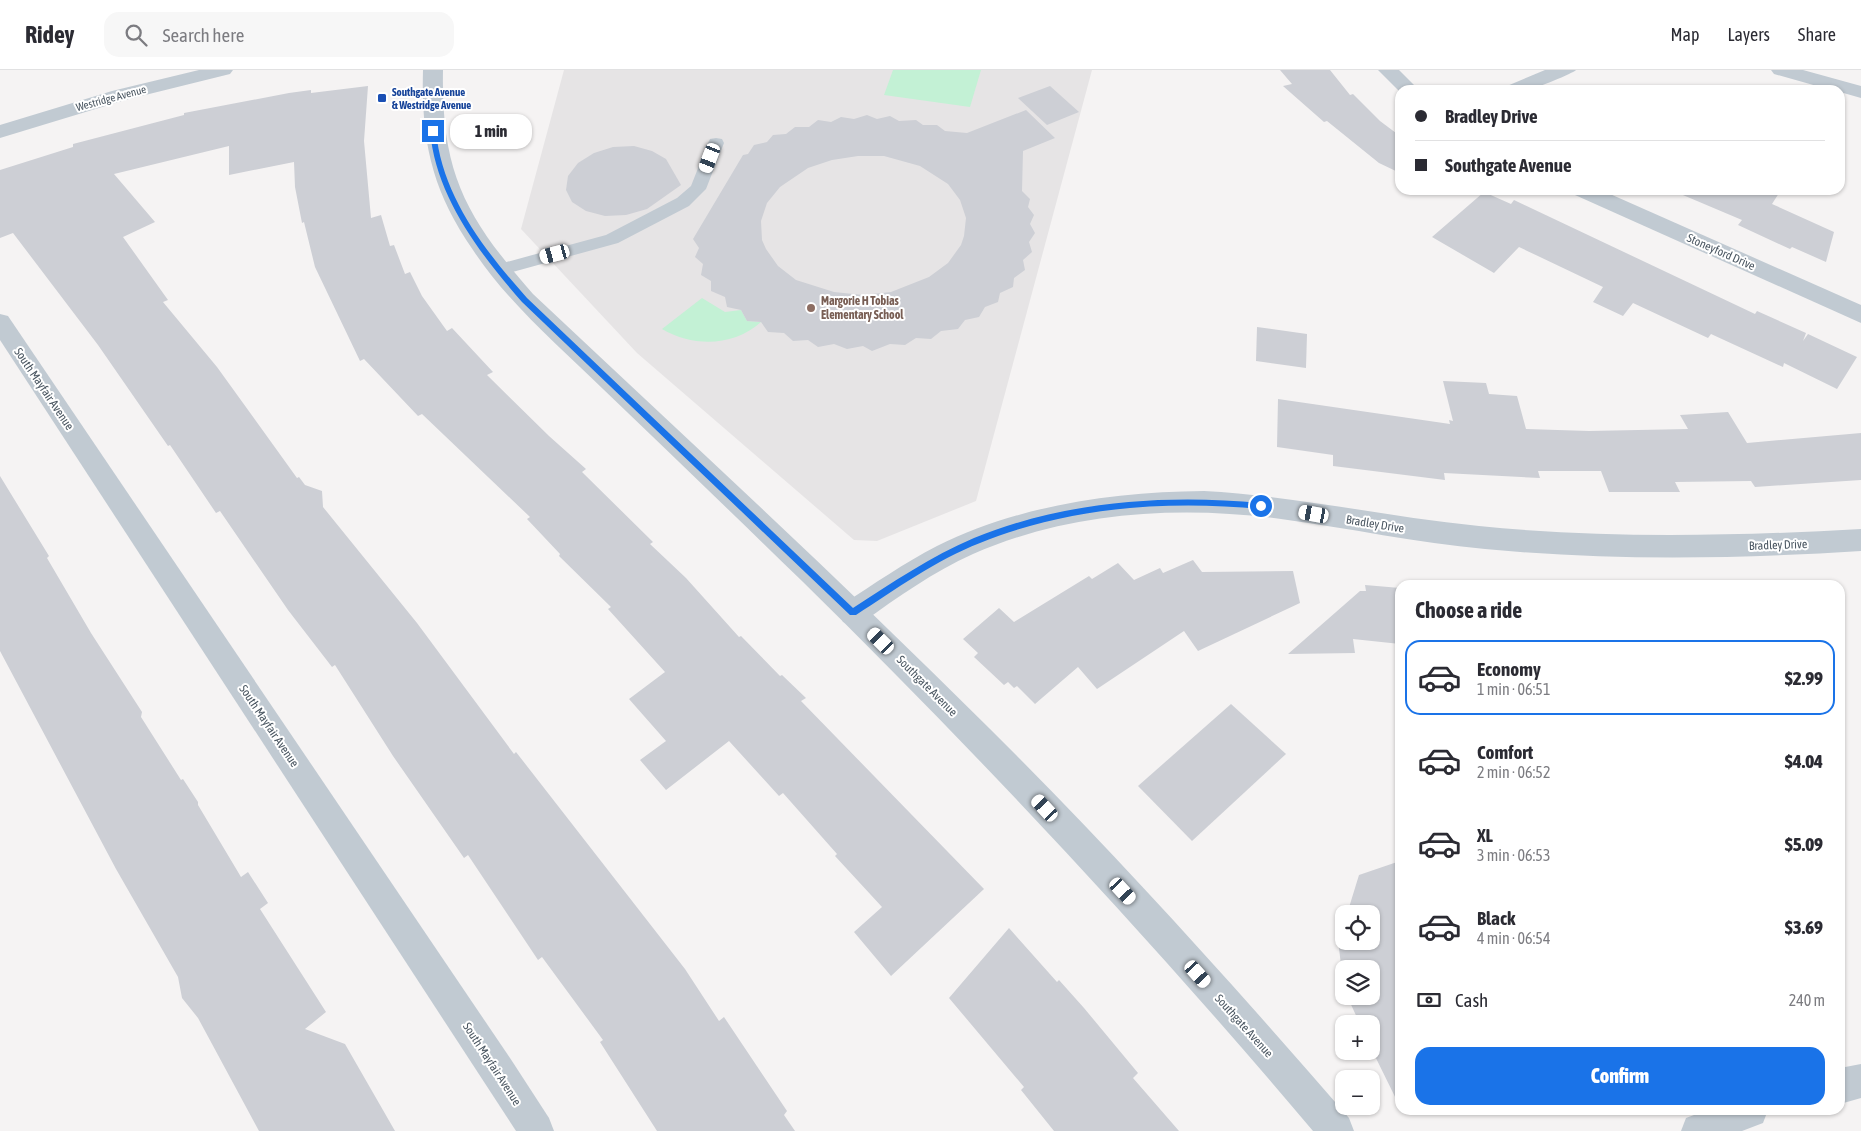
<!DOCTYPE html>
<meta charset="utf-8">
<style>
:root{--surface:#fff;--page:#f7f7f7;--text:#2b2b33;--muted:#7c7c81;--line:#e1e1e2;--accent:#1a73e8}
body{margin:0;font-family:"Asap Condensed",sans-serif;background:var(--page);color:var(--text);height:100vh;display:flex;flex-direction:column;font-size:19px;white-space:nowrap}
*{box-sizing:border-box;margin:0}
p{font-size:16px;color:var(--muted)}
.icon{flex:none;width:28px;height:28px;fill:none;stroke:currentColor;stroke-width:2;stroke-linecap:round;stroke-linejoin:round}
.map{position:relative;flex:1;overflow:hidden}
.details{position:absolute;left:1395px;top:510px;width:450px;height:535px;display:flex;flex-direction:column;background:var(--surface);border-radius:15px;box-shadow:0 1px 4px #0004}
.details>*{flex:none}
.banner{position:absolute;left:1395px;top:15px;width:450px;height:110px;border-radius:15px;box-shadow:0 1px 4px #0004;display:grid;align-content:center;height:110px;padding:0 20px;background:var(--surface)}
.controls{position:absolute;left:1335px;top:835px;display:grid;gap:10px}
.controls a{display:grid;place-items:center;width:45px;height:45px;border-radius:10px;background:var(--surface);box-shadow:0 1px 4px #0004;font-size:25px}
.end{position:absolute;width:22px;height:22px;margin:-11px;border:6px solid #1a73e8;background:#fff;box-shadow:0 0 0 2px #fff}
.from{border-radius:50%}
.bubble{position:absolute;height:35px;border-radius:15px;background:var(--surface);box-shadow:0 1px 4px #0004;font-size:16px;font-weight:800;line-height:35px;text-align:center}
.car{position:absolute;width:15px;height:30px;margin:-15px -8px;border-radius:6px;box-shadow:0 0 4px 1px #0007;background:linear-gradient(#fff 24%,#345 0 40%,#fff 0 76%,#345 0 86%,#fff 0)}
.banner b{display:flex;align-items:center;gap:18px;height:48px;font-size:19px}
.banner b+b{border-top:1px solid var(--line)}
.banner i{width:12px;height:12px;background:var(--text)}
ul{padding:0;list-style:none}
li{display:flex;align-items:center;gap:15px;height:75px;margin:0 10px 8px;padding:0 10px;border:2px solid transparent;border-radius:15px}
li div{flex:1}
li b{display:block;font-size:19px}
li em{font-style:normal;font-weight:800}
li.selected{border-color:var(--accent)}
li>.icon{width:45px;height:45px;stroke-width:1.5}
h2{padding:0 20px;font-size:22px;line-height:60px}
.pay{display:flex;align-items:center;gap:12px;height:55px;padding:0 20px;font-size:19px}
.pay p{margin-inline-start:auto}
.button{display:flex;gap:10px;margin-top:auto;padding:10px 20px}
.button a{flex:1;height:58px;border-radius:15px;background:var(--accent);color:#fff;font-size:20px;font-weight:800;line-height:58px;text-align:center}
header{display:flex;align-items:center;gap:30px;box-sizing:border-box;height:70px;padding:0 25px;background:var(--surface);border-bottom:1px solid var(--line)}
header strong{font-size:24px}
nav{display:flex;gap:28px;margin-inline-start:auto;font-size:18px}
.search{width:350px;height:45px;background:var(--page);display:flex;align-items:center;gap:12px;box-sizing:border-box;padding:0 18px;border-radius:15px;color:var(--muted);font-size:19px}
.map>svg:first-child{display:block}
.education{fill:#e6e4e5}
.green{fill:#c3f1d5}
.building{fill:#cdcfd5;fill-rule:evenodd}
.lines{fill:none;stroke-linecap:round;stroke-linejoin:round}
.service{fill:#c1cad2;fill-rule:evenodd}
.minor{fill:#c1cad2;fill-rule:evenodd}
.tertiary{fill:#c1cad2;fill-rule:evenodd}
.route{fill:#1a73e8}
.transit-dot{fill:#1a4fb4;stroke:#fff;stroke-width:2}
.education-dot{fill:#8d6e63;stroke:#fff;stroke-width:2}
.labels{text-anchor:middle;stroke-width:4;stroke-linejoin:round;paint-order:stroke}
.far-transit-label{font-size:11px;font-weight:bold;fill:#164399;stroke:#fff;text-anchor:start}
.far-street-label{font-size:11px;fill:#4a5661;stroke:#fff}
.street-label{font-size:12px;fill:#4a5661;stroke:#fff}
.education-label{font-size:12px;font-weight:bold;fill:#785e54;stroke:#fff;text-anchor:start}
</style>
<header>
<strong>Ridey</strong>
<div class="search"><svg class="icon" aria-label="search" viewBox="0 0 24 24"><circle cx="10" cy="10" r="6"/><path d="M15 15l6 6"/></svg>Search here</div>
<nav><a>Map</a><a>Layers</a><a>Share</a></nav>
</header>
<div class="map">
<svg width="1861" height="1061" viewBox="0 0 1861 1061">
<rect width="100%" height="100%" fill="#f5f3f3"/>
<polygon class="education" points="564,0 1092,0 976,431 877,471 854,470 637,283 521,159"/>
<g class="green">
<polygon points="893,0 981,0 970,37 884,25"/>
<path d="M702,228L725,242L741,240L747,251L761,252C733,277 693,277 662,259Z"/>
</g>
<g class="building">
<polygon points="1280,0 1330,0 1350,25 1353,24 1380,51 1400,66 1400,103 1379,93 1327,51 1324,52 1283,16 1292,14"/>
<polygon points="368,16 364,71 371,148 381,145 390,176 394,175 405,204 410,202 422,226 447,261 452,258 493,302 487,305 549,366 586,399 582,402 653,472 650,474 686,508 739,567 741,566 780,606 782,605 806,628 801,631 984,819 891,906 854,862 882,837 835,786 837,784 783,723 779,726 729,671 666,720 640,690 666,671 629,629 665,602 608,539 611,537 559,486 560,484 527,449 530,447 422,344 418,346 364,289 360,291 315,197 304,152 302,153 295,117 294,92 229,105 229,76 114,104 155,152 123,167 168,230 163,232 217,297 297,408 299,407 305,415 322,421 323,437 417,553 514,684 516,682 685,899 719,951 724,947 787,1041 784,1045 795,1061 657,1061 600,972 603,970 542,887 538,890 468,785 464,788 393,686 335,595 332,597 288,540 220,441 216,443 170,375 168,376 98,275 13,163 0,168 0,100 73,77 73,74 184,45 184,43 289,23 311,20 311,23"/>
<polygon points="1050,16 1079,42 1047,55 1018,28"/>
<path d="M1026,40L1055,68L1023,81L1022,121L1030,129L1028,137L1034,145L1030,154L1035,163L1029,172L1032,182L1023,190L1025,200L1014,208L1013,217L1000,223L998,232L985,237L979,247L965,250L958,259L941,261L931,269L916,268L905,275L890,274L872,281L863,276L847,279L834,274L818,277L808,270L793,271L784,263L768,262L761,252L747,251L741,240L727,237L725,227L711,221V211L701,205L703,194L695,187L699,178L693,169L743,85L748,84L754,75L767,72L773,65L786,64L795,57H809L818,50L831,52L841,47L854,49L867,45L877,49L890,46L899,51L916,50L923,55H937L945,61L967,63ZM858,86H884L920,96L948,114L960,130L966,148L964,166L961,175L948,193L929,207L891,222L863,225L834,222L796,210L778,196L766,179L762,170L761,151L767,133L780,117L808,98L832,90Z"/>
<polygon points="634,76 652,81 666,89 681,115 647,139 626,145 605,146 586,141 572,132 566,120 568,106 578,93 594,83 613,77"/>
<polygon points="1671,120 1781,120 1772,134 1834,162 1826,192 1792,177 1790,179 1738,155 1742,150"/>
<polygon points="1484,122 1511,134 1514,130 1755,244 1757,241 1806,263 1803,271 1808,264 1857,287 1837,319 1784,293 1783,297 1711,264 1708,268 1633,233 1623,246 1593,232 1603,217 1519,177 1494,203 1432,167"/>
<polygon points="1257,257 1307,264 1306,298 1256,291"/>
<polygon points="1443,311 1486,313 1489,324 1517,326 1526,359 1589,361 1688,359 1680,345 1728,342 1747,373 1861,363 1861,410 1755,417 1751,411 1675,412 1680,422 1609,422 1601,401 1538,401 1540,408 1444,403 1445,410 1333,396 1333,385 1277,377 1278,329 1450,354 1449,350 1453,351"/>
<polygon points="0,406 49,486 47,488 91,563 142,642 141,647 181,710 183,709 198,732 198,735 241,807 248,802 268,833 260,839 326,942 305,959 345,974 395,1061 259,1061 198,948 182,928 178,907 116,799 0,581"/>
<polygon points="1193,490 1202,502 1293,501 1300,533 1198,581 1184,561 1097,619 1078,597 1035,634 1017,616 1014,618 1008,612 1004,615 974,587 978,583 963,569 999,538 1014,552 1089,506 1092,509 1118,493 1134,510 1160,498 1163,503"/>
<polygon points="1365,515 1400,518 1400,574 1353,569 1355,583 1288,584 1360,521 1366,521"/>
<polygon points="1231,634 1286,684 1192,771 1138,716"/>
<polygon points="1400,791 1400,1037 1371,978 1371,954 1360,954 1347,926 1371,926 1371,899 1344,899 1344,920 1338,870 1344,852 1344,871 1371,871 1371,844 1347,844 1359,805"/>
<polygon points="1009,858 1057,912 1059,910 1084,938 1138,1003 1133,1008 1179,1061 1054,1061 1021,1020 1024,1017 949,928"/>
</g>
<g class="lines">
<polygon class="service" points="716,68 722,69 724,73 706,119 689,136 618,173 498,206 492,204 489,200 492,196 606,165 677,128 691,116 708,73 710,69"/>
<g class="minor">
<polygon points="1378,0 1399,0 1419,20 1400,20 1400,22"/>
<path d="M1545,0H1576C1574,3 1534,19 1528,20C1521,21 1512,20 1504,20L1507,16Z"/>
<polygon points="1771,0 1803,0 1861,16 1861,28 1840,22 1840,20 1831,20 1774,4"/>
<polygon points="1571,120 1601,120 1861,235 1861,253 1575,125"/>
<polygon points="0,244 8,246 512,991 549,1048 554,1061 516,1061 0,270"/>
<path d="M1204,421C1297,426 1387,447 1479,456C1606,469 1734,466 1861,459V481C1736,489 1610,491 1485,479C1417,473 1349,458 1281,449C1179,435 1068,442 973,484C933,502 898,527 863,552L853,555L843,552L839,543L843,534C874,514 904,493 937,476C1020,435 1113,422 1204,421Z"/>
<polygon points="1861,994 1861,1028 1840,1034 1840,998"/>
<polygon points="1707,1040 1768,1040 1763,1053 1742,1061 1681,1061 1686,1048"/>
</g>
<g class="tertiary">
<polygon points="199,0 233,0 230,4 125,30 0,68 0,55 112,21"/>
<path d="M423,0H443C441,104 466,147 533,224C686,368 841,510 989,658C1115,783 1233,914 1349,1048L1354,1061H1313C1151,869 981,687 802,511C736,447 670,383 603,319C558,275 508,233 473,180C432,121 421,71 423,0Z"/>
</g>
</g>
<path class="route" d="M433,59L436,61C442,126 485,181 527,228L853,538C892,513 931,486 974,468C1065,431 1165,424 1261,433L1265,436L1261,439C1166,430 1069,437 980,473C936,490 896,519 856,545H850L522,232C480,184 436,127 430,61Z"/>
<rect class="transit-dot" x="377" y="23" width="10" height="10" rx="2.5"/>
<circle class="education-dot" cx="811" cy="238" r="5"/>
<g class="labels">
<g class="far-transit-label">
<text x="392" y="26">Southgate Avenue<tspan x="392" dy="13">&amp; Westridge Avenue</tspan></text>
</g>
<g class="far-street-label">
<text transform="translate(111 28) rotate(-15)" y="4">Westridge Avenue</text>
</g>
<g class="street-label">
<text transform="translate(1721 182) rotate(24)" y="4">Stoneyford Drive</text>
<text transform="translate(44 319) rotate(56)" y="4">South Mayfair Avenue</text>
<text transform="translate(1375 454) rotate(9)" y="4">Bradley Drive</text>
<text transform="translate(1778 475) rotate(-2)" y="4">Bradley Drive</text>
<text transform="translate(927 616) rotate(45)" y="4">Southgate Avenue</text>
<text transform="translate(269 656) rotate(56)" y="4">South Mayfair Avenue</text>
<text transform="translate(1244 956) rotate(48)" y="4">Southgate Avenue</text>
<text transform="translate(492 994) rotate(57)" y="4">South Mayfair Avenue</text>
</g>
<g class="education-label">
<text x="821" y="235">Margorie H Tobias<tspan x="821" dy="14">Elementary School</tspan></text>
</g>
</g>
</svg>
<div class="controls">
<a><svg class="icon" aria-label="locate" viewBox="0 0 24 24"><circle cx="12" cy="12" r="6"/><path d="M12 2v4M12 18v4M2 12h4M18 12h4"/></svg></a>
<a><svg class="icon" aria-label="layers" viewBox="0 0 24 24"><path d="M12 4l9 5-9 5-9-5zM3 14l9 5 9-5"/></svg></a>
<a>+</a>
<a>−</a>
</div>
<i class="end from" style="left:1261px;top:436px"></i>
<i class="end" style="left:433px;top:61px"></i>
<div class="bubble" style="left:450px;top:44px;width:82px">1 min</div>
<i class="car" style="left:710px;top:88px;rotate:201deg"></i>
<i class="car" style="left:555px;top:184px;rotate:255deg"></i>
<i class="car" style="left:1314px;top:444px;rotate:280deg"></i>
<i class="car" style="left:881px;top:571px;rotate:315deg"></i>
<i class="car" style="left:1045px;top:738px;rotate:317deg"></i>
<i class="car" style="left:1123px;top:821px;rotate:137deg"></i>
<i class="car" style="left:1198px;top:904px;rotate:138deg"></i>
<div class="banner">
<b><i class="from"></i>Bradley Drive</b>
<b><i></i>Southgate Avenue</b>
</div>
<section class="details">
<h2>Choose a ride</h2>
<ul>
<li class="selected"><svg class="icon" aria-label="car" viewBox="0 0 24 24"><path d="M5 17H2v-5l4-1 3-4h7l3 4 3 1v5h-3M9 17h6M6 11h13"/><circle cx="7" cy="17" r="2"/><circle cx="17" cy="17" r="2"/></svg><div><b>Economy</b><p>1 min · 06:51</p></div><em>$2.99</em></li>
<li><svg class="icon" aria-label="car" viewBox="0 0 24 24"><path d="M5 17H2v-5l4-1 3-4h7l3 4 3 1v5h-3M9 17h6M6 11h13"/><circle cx="7" cy="17" r="2"/><circle cx="17" cy="17" r="2"/></svg><div><b>Comfort</b><p>2 min · 06:52</p></div><em>$4.04</em></li>
<li><svg class="icon" aria-label="car" viewBox="0 0 24 24"><path d="M5 17H2v-5l4-1 3-4h7l3 4 3 1v5h-3M9 17h6M6 11h13"/><circle cx="7" cy="17" r="2"/><circle cx="17" cy="17" r="2"/></svg><div><b>XL</b><p>3 min · 06:53</p></div><em>$5.09</em></li>
<li><svg class="icon" aria-label="car" viewBox="0 0 24 24"><path d="M5 17H2v-5l4-1 3-4h7l3 4 3 1v5h-3M9 17h6M6 11h13"/><circle cx="7" cy="17" r="2"/><circle cx="17" cy="17" r="2"/></svg><div><b>Black</b><p>4 min · 06:54</p></div><em>$3.69</em></li>
</ul>
<div class="pay"><svg class="icon" aria-label="cash" viewBox="0 0 24 24"><path d="M3 7h18v10H3z"/><circle cx="12" cy="12" r="2"/></svg>Cash<p>240 m</p></div>
<div class="button"><a>Confirm</a></div>
</section>
</div>
